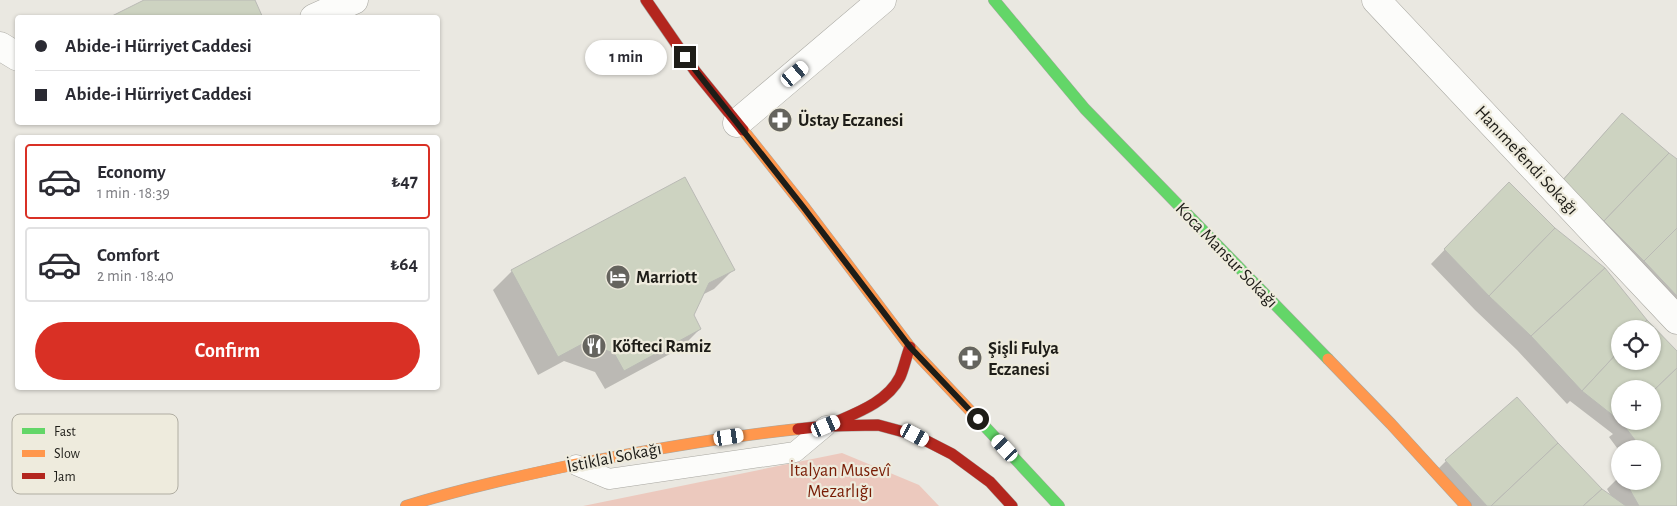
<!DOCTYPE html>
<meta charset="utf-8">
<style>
:root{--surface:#fff;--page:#f2f2f3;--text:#2b2b33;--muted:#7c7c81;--line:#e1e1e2;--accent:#d93025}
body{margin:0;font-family:"Alegreya Sans",sans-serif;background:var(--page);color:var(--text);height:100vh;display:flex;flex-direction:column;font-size:19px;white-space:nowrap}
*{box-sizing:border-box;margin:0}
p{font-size:16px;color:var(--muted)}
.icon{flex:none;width:28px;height:28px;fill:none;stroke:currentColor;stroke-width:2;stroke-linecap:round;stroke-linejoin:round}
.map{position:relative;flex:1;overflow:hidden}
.drawer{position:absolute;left:15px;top:135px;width:425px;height:255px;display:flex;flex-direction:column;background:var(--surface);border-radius:5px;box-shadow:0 1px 4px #0004}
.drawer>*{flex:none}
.top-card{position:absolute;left:15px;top:15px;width:425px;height:110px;border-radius:5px;box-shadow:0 1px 4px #0004;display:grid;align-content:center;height:110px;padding:0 20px;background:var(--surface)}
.buttons{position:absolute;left:1611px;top:320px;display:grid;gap:10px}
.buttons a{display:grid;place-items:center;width:50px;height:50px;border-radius:50%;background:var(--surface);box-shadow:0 1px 4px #0004;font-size:25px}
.end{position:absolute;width:22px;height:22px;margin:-11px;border:6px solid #1e1d18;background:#fff;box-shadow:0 0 0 2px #fff}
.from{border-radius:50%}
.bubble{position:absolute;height:35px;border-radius:18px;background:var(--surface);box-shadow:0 1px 4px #0004;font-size:16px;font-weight:700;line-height:35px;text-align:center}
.car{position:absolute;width:15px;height:30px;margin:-15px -8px;border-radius:6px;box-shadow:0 0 4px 1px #0007;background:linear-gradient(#fff 24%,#345 0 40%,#fff 0 76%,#345 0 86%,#fff 0)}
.top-card b{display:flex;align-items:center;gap:18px;height:48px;font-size:19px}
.top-card b+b{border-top:1px solid var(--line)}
.top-card i{width:12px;height:12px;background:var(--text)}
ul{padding:9px 0 0;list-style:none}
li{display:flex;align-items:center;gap:15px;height:75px;margin:0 10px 8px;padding:0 10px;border:2px solid var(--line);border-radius:5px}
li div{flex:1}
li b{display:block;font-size:19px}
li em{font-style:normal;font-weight:700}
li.selected{border-color:var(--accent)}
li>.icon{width:45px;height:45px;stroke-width:1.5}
.action{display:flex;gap:10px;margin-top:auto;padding:10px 20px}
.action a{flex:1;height:58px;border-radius:30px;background:var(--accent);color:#fff;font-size:20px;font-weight:700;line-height:58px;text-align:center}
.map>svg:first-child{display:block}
.green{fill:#ecc9be}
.shadow{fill:#0003;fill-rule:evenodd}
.building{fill:#cdd3c1;stroke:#babab5}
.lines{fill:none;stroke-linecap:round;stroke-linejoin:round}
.lane-casing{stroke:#a8a7a1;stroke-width:21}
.street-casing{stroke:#a8a7a1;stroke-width:29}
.fast-casing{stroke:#a8a7a1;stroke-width:12}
.slow-casing{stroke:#a8a7a1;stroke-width:12}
.jam-casing{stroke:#a8a7a1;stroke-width:12}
.lane{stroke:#fcfcfa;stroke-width:20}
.street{stroke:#fcfcfa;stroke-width:28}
.fast{stroke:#63d668;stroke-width:11}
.slow{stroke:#ff974d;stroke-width:11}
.jam{stroke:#b3261e;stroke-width:11}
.route{stroke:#1e1d18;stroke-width:6}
.labels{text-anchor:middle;stroke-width:4.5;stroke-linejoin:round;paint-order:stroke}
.poi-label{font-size:18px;font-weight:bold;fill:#1e1d18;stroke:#eeebdd;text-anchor:start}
.street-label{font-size:18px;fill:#1e1d18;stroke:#eeebdd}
.park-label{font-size:18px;fill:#781c04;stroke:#eeebdd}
.key{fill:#eeebdd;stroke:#b0ada2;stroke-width:1}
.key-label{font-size:14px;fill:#1e1d18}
</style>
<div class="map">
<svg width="1677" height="506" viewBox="0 0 1677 506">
<rect width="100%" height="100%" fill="#eae8e1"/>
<polygon class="green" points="842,453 919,485 939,506 583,506"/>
<g class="shadow">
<polygon points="1608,129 1677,161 1677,325 1549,195"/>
<path d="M1495,197L1647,321L1677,352V506H1461L1432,475L1446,461L1601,490L1612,498L1607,489L1620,476V481H1652V449H1620V452L1609,437L1613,434L1570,401L1567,404L1517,350L1475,310L1431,264ZM1620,329H1652V361H1620ZM1620,389H1652V421H1620Z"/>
<polygon points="733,270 714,289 702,295 692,315 700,329 681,348 605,389 595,372 564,361 538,375 493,290 512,271"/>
</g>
<g class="building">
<polygon points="144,0 255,0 263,18 108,18"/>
<polygon points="1622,113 1669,153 1604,221 1562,181"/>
<polygon points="1669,153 1677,159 1677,228 1644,261 1604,221"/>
<polygon points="685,177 735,270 709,283 694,315 701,329 624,371 614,353 584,343 558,357 511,270"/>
<polygon points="1509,182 1555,228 1489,296 1444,249"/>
<polygon points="1555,228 1605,268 1531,336 1489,296"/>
<polygon points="1677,228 1677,296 1644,261"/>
<polygon points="1605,268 1647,320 1639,329 1620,329 1620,350 1582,391 1531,336"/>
<polygon points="1647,320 1677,351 1677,368 1652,392 1652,389 1620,389 1620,421 1582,391 1620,350 1620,361 1652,361 1652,329 1639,329"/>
<polygon points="1677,368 1677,506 1639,506 1625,481 1652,481 1652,449 1642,449 1622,423 1623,421 1652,421 1652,392"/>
<polygon points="1517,397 1558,443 1491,506 1487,506 1445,460"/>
<polygon points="1558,443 1602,489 1583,506 1491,506"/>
<polygon points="1602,489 1626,506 1583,506"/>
</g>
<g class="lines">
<defs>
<polyline id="lane" points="576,465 609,479 795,452 826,426"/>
<g id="street">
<polyline points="1376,0 1677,320"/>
<polyline points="314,18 354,0"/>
<polyline points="0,46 18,57"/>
<polyline points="737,123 882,0"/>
</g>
<g id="fast">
<polyline points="994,0 1085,109 1328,359"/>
<polyline points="977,418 1059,506"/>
</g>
<g id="slow">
<polyline points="743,130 805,208 910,347 977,418"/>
<polyline points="1328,359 1391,424 1466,506"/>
<path d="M406,506C461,489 516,477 572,465C647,450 722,437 798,429"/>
</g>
<g id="jam">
<polyline points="646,0 695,71 743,130"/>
<path d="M836,422C859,412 888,401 900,377C904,368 906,357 910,347"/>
<polyline points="798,429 826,426 878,425 915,435 952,454 990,482 1012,506"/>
</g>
</defs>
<use href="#lane" class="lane-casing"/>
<use href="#street" class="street-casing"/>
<use href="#fast" class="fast-casing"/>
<use href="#slow" class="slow-casing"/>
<use href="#jam" class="jam-casing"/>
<use href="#lane" class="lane"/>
<use href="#street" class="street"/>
<use href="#fast" class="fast"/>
<use href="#slow" class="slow"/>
<use href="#jam" class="jam"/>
</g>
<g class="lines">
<polyline class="route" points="685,57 804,208 910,347 978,419"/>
</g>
<defs>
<symbol id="pharmacy-disc" viewBox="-11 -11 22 22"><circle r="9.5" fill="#65645e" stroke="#eeebdd"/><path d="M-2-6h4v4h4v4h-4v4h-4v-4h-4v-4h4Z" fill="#fff"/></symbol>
<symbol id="hotel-disc" viewBox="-11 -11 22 22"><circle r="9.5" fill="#65645e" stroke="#eeebdd"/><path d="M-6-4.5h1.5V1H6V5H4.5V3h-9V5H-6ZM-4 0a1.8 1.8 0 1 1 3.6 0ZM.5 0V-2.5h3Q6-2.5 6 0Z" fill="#fff"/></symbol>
<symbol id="restaurant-disc" viewBox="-11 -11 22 22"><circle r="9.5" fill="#65645e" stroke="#eeebdd"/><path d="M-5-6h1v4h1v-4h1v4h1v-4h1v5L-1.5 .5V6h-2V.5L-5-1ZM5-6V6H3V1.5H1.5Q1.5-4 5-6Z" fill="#fff"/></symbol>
</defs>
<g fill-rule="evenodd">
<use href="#pharmacy-disc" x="766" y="106" width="28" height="28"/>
<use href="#hotel-disc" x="604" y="263" width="28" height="28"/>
<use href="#restaurant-disc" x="580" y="332" width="28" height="28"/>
<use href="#pharmacy-disc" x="956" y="344" width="28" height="28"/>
</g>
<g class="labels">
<g class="poi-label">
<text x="798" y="126">Üstay Eczanesi</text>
<text x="636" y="283">Marriott</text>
<text x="612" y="352">Köfteci Ramiz</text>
<text x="988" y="354">Şişli Fulya<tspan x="988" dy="21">Eczanesi</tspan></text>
</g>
<g class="street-label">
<text transform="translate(1527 160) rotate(47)" y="6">Hanımefendi Sokağı</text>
<text transform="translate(1227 255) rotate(46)" y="6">Koca Mansur Sokağı</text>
<text transform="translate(614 457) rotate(-11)" y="6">İstiklal Sokağı</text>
</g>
<g class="park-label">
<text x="840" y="476">İtalyan Musevî<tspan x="840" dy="21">Mezarlığı</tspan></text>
</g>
</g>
<rect x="12" y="414" width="166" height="80" rx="8" class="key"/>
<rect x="22" y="428" width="23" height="6" fill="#63d668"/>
<rect x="22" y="450" width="23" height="7" fill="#ff974d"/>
<rect x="22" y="473" width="23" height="6" fill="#b3261e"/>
<g class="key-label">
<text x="54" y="436">Fast</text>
<text x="54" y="458">Slow</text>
<text x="54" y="481">Jam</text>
</g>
</svg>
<div class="buttons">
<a><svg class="icon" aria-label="locate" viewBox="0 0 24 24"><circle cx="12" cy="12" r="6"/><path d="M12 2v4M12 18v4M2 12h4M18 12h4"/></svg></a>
<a>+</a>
<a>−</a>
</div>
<i class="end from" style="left:978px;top:419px"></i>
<i class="end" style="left:685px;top:57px"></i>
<div class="bubble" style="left:585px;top:40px;width:82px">1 min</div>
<i class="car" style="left:795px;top:74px;rotate:50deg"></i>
<i class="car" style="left:826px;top:426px;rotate:67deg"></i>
<i class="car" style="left:915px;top:435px;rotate:118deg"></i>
<i class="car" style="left:729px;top:437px;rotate:81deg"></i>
<i class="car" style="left:1005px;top:448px;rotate:317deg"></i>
<div class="top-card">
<b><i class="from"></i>Abide-i Hürriyet Caddesi</b>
<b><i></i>Abide-i Hürriyet Caddesi</b>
</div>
<section class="drawer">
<ul>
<li class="selected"><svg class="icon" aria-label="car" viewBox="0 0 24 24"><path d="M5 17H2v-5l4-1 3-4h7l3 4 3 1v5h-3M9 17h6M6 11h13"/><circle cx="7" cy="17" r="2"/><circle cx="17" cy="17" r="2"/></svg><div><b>Economy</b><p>1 min · 18:39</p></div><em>₺47</em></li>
<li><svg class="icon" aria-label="car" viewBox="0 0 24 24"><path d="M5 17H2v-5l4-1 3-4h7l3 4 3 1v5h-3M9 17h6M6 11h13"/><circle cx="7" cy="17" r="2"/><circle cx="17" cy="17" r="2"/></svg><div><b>Comfort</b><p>2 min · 18:40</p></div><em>₺64</em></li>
</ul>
<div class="action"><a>Confirm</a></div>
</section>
</div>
